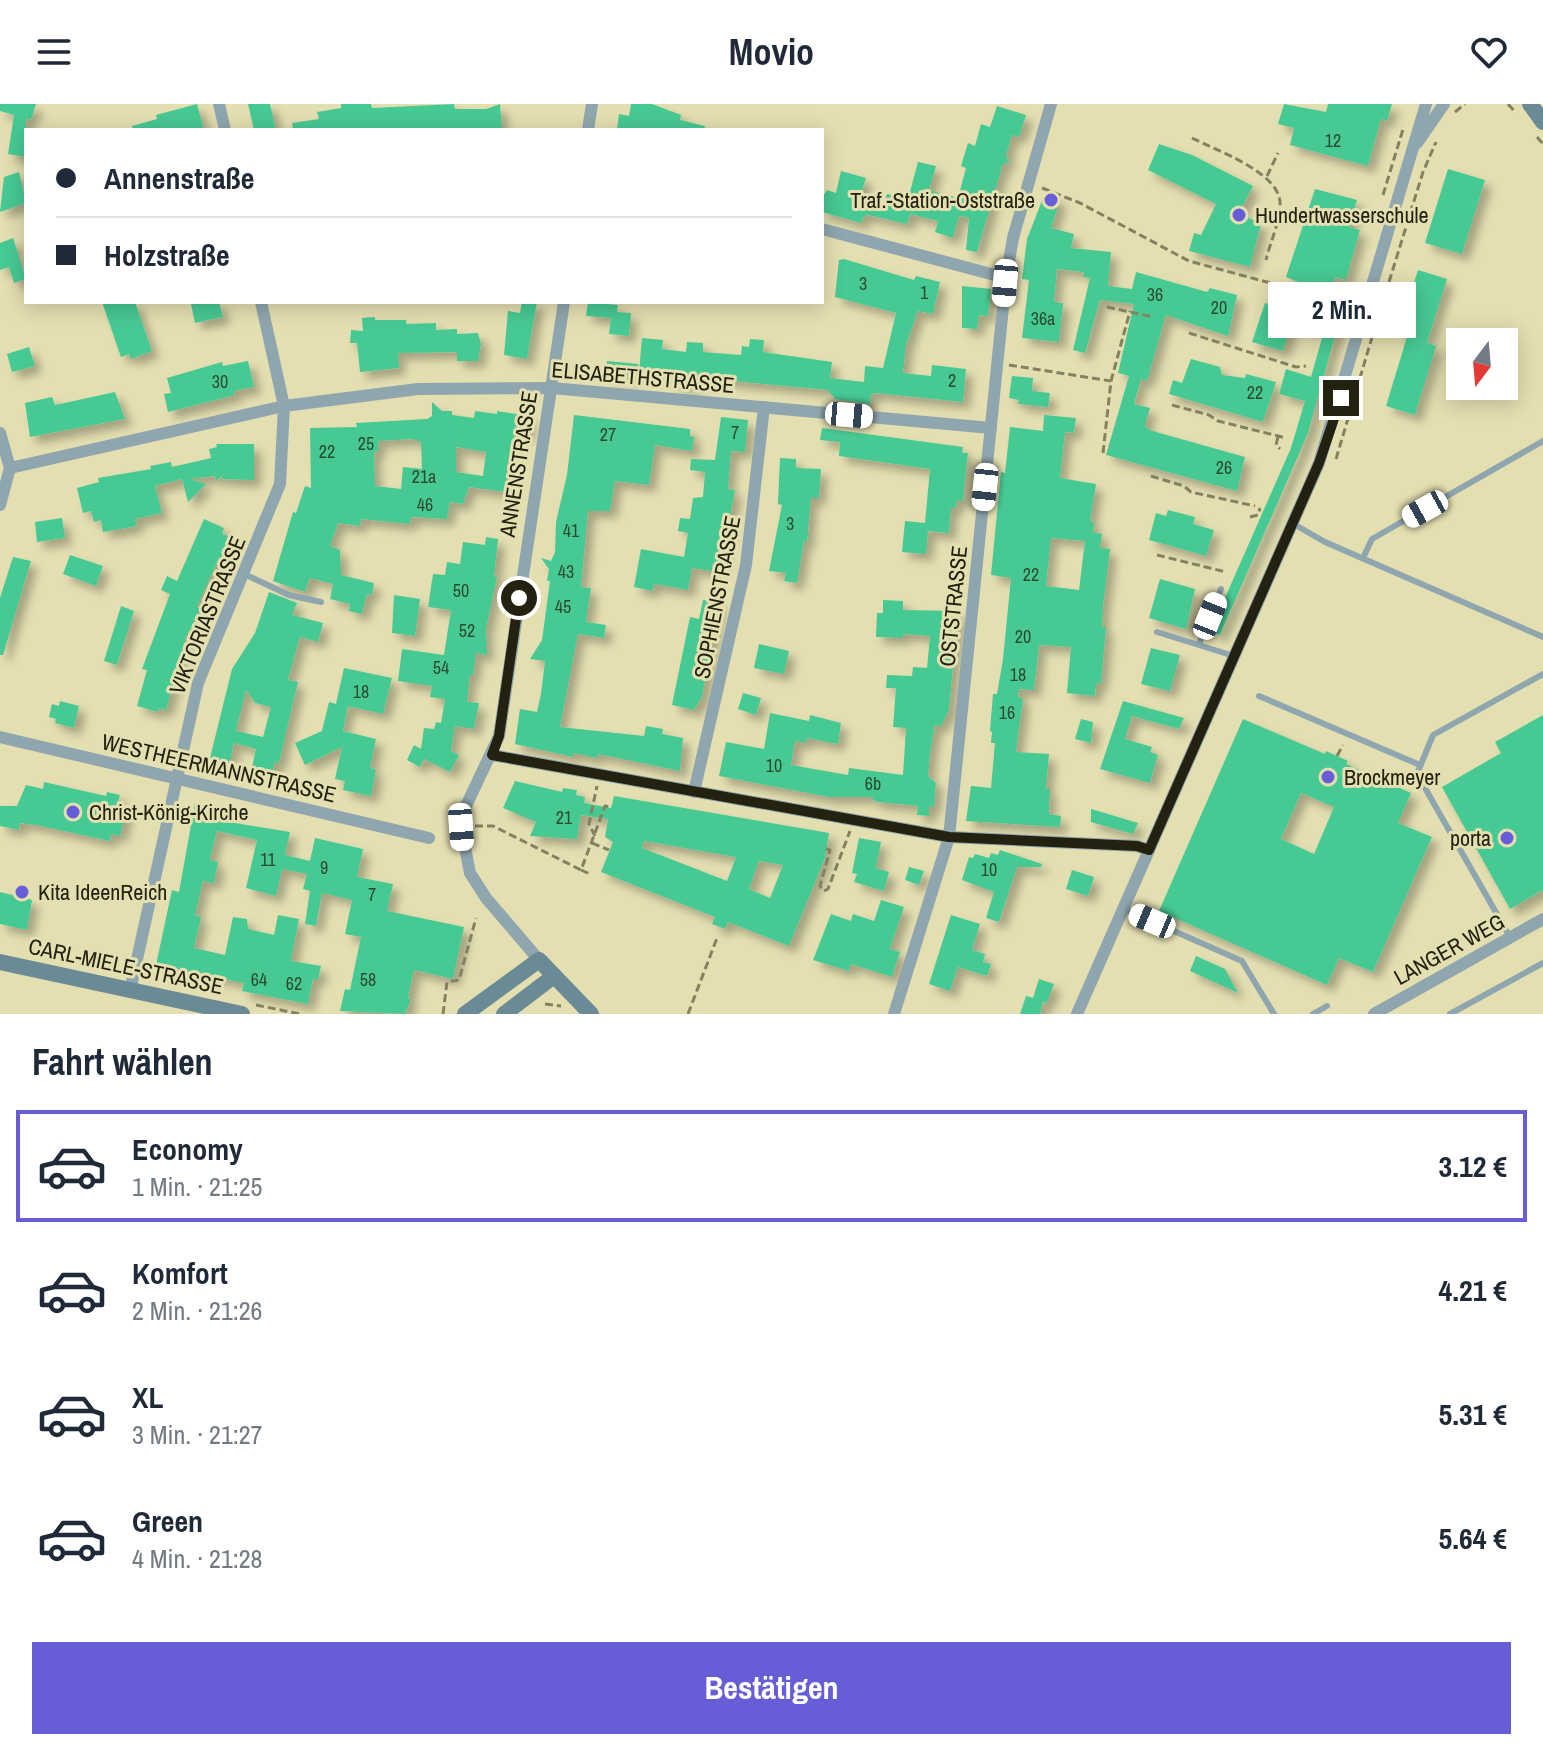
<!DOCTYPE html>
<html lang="de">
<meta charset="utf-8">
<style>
:root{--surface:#fff;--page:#f6f6f7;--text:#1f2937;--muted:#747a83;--line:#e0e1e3;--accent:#675ed7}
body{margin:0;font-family:"Archivo Narrow",sans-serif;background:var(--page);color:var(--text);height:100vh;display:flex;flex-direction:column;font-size:30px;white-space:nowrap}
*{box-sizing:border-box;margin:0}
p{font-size:26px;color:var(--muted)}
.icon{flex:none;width:44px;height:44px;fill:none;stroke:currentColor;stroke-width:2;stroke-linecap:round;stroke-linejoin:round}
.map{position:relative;height:910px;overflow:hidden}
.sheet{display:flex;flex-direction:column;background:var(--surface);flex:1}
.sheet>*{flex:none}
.banner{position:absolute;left:24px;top:24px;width:800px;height:176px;border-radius:0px;box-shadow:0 4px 20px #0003;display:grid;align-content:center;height:176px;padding:0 32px;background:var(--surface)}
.needle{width:52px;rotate:196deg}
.tools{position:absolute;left:1446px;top:224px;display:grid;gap:16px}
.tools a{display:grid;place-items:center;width:72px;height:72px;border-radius:0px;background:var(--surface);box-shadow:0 4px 20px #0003;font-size:40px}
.end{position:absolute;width:36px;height:36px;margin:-18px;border:10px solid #23210f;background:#fff;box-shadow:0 0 0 4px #fff}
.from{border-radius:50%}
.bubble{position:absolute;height:56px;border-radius:0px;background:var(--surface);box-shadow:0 4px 20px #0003;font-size:26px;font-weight:800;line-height:56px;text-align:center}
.car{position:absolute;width:24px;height:48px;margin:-24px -12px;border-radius:10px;box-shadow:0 0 6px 2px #0007;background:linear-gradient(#fff 24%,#345 0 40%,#fff 0 76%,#345 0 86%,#fff 0)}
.banner b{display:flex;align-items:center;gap:28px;height:76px;font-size:30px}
.banner b+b{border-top:2px solid var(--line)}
.banner i{width:20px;height:20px;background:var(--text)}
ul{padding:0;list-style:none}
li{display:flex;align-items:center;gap:24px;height:112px;margin:0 16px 12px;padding:0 16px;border:4px solid transparent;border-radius:0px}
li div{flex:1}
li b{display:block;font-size:30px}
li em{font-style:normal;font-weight:800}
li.on{border-color:var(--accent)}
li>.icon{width:72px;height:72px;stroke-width:1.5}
h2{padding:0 32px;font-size:36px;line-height:96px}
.button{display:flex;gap:16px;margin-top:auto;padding:16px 32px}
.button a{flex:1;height:92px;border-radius:0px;background:var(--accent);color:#fff;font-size:32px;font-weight:800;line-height:92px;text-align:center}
header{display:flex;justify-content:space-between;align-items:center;height:104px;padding:0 32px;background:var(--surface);font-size:36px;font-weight:800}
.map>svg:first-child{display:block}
.building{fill:#47c993;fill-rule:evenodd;filter:url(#shadow)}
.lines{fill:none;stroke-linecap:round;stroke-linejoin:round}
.path{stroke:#848161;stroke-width:3;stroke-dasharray:8 4;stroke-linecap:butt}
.lane{stroke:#90a6ae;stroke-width:6}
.street{stroke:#90a6ae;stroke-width:12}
.secondary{stroke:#6a8b96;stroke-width:16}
.route{stroke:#23210f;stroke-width:10}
.poi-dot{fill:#675ed7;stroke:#e4dfb1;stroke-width:3}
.labels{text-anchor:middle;stroke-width:6;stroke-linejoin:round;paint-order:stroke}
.number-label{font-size:18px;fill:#2c4b30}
.poi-label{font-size:22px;fill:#23210f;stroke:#e4dfb1;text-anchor:start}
.street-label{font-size:22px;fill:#23210f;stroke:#e4dfb1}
</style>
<header><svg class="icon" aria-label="menu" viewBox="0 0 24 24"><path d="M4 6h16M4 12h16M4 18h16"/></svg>Movio<svg class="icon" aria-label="heart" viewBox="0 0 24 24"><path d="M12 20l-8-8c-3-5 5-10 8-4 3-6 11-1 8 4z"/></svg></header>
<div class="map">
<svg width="1543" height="910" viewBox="0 0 1543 910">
<defs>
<filter id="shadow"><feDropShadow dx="7" dy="7" stdDeviation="4" flood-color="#0004"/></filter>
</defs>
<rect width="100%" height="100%" fill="#e4dfb1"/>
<g class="building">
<polygon points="0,0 36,0 31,16 26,14 26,53 8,50 14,11 0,7"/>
<polygon points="197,0 204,26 133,26 132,22 157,15 156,11"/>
<polygon points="248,0 270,0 276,26 254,26"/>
<polygon points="341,0 371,0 372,4 454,0 455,5 486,5 500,0 502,26 293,26 292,19 319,15 317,8 341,4"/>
<polygon points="631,0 652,0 681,11 680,16 705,22 704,26 617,26 619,10 629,12"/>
<polygon points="1284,0 1326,8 1328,0 1392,0 1387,17 1381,15 1368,62 1290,41 1294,24 1278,20"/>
<polygon points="997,2 1026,11 1019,33 1012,31 1006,52 1009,58 1003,60 1000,70 977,148 966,146 969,114 959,112 953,134 935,128 938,117 910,110 907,120 868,111 864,112 861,119 822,108 822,94 827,86 836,89 841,67 866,74 859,96 883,102 887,90 908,95 918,58 936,62 929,86 958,94 966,64 961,62 968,39 975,42 981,20 990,23"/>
<polygon points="1159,40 1192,51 1253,82 1239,109 1261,120 1250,163 1189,147 1194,129 1201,131 1216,100 1148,66"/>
<polygon points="1448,65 1485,76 1462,150 1425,139"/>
<polygon points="19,68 26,99 0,108 4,73"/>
<polygon points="1315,85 1357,96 1349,123 1360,126 1346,176 1335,173 1328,199 1343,203 1308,329 1220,531 1210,528 1291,344 1305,297 1279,290 1286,265 1311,273 1324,227 1298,220 1309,182 1286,173"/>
<polygon points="1045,89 1060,96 1051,124 1074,130 1071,144 1111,148 1108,182 1132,185 1136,168 1207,188 1210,184 1237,191 1228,232 1166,211 1147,277 1141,275 1134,300 1150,304 1145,321 1149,326 1245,353 1237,387 1106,351 1129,272 1118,269 1134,200 1100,196 1085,249 1073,246 1090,174 1083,173 1084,168 1057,165 1054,198 1063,199 1059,238 1022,234 1029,176 1022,175 1027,135"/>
<polygon points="13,134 26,175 14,179 9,163 0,166 0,139"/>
<polygon points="844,155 914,176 916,172 940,178 933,210 918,207 906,241 903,269 931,272 932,261 966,265 963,298 875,289 871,291 870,300 835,295 828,286 700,274 695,282 673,280 674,274 639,268 642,234 663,236 662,245 686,248 687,238 703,239 703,248 741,251 742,242 749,243 750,235 764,236 763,248 832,258 830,274 864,278 865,262 883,264 896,209 835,193 839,156"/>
<polygon points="1418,166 1447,175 1427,239 1436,242 1415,311 1386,302 1407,233 1398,230"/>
<polygon points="962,182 991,185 988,212 979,211 977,225 962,224"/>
<polygon points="102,198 135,198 152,247 131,255 129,250 121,253"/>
<polygon points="201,198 219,198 223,213 195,219 191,200"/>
<polygon points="522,198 537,198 527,255 504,251 508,207 520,209"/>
<polygon points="588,198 618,201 617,208 631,209 629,232 609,230 611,214 586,212"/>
<polygon points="1265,199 1295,207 1283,247 1252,238"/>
<polygon points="375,213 375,216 406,216 406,220 436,219 436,226 457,225 457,230 478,229 481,240 478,257 457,257 457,248 398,249 399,264 360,268 357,239 350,239 351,226 363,227 362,214"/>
<polygon points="29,243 35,262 12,268 7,250"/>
<polygon points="1191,255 1220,263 1222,271 1245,274 1246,270 1276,278 1263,318 1169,290 1173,276 1182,279"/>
<polygon points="248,257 254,283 234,287 235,291 168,308 164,290 171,289 167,274 222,258 223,262"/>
<polygon points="607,257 638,260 637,274 606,270"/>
<polygon points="1012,272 1033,274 1032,287 1050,289 1048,303 1018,300 1019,296 1009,294"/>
<polygon points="115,288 125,315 30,333 25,299 52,293 55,301"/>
<path d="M432,298L442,307H452V311L474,314L475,307L497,310V307L529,312L527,331L515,330L506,388L469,383L463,400L450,398L447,415L411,413L410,420L361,415L360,422L338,419L330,442L340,446L341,471L374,479L372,491L367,490L362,510L349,507L350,500L330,495L333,480L310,474L305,488L273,477L293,408L296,409L305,382L311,384L310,324L357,323L356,319L427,315L432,312ZM412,335L421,338L422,365L403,363L401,385L375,382L374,348L379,347L378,337ZM456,343L486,348L483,372L456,368Z"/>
<polygon points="574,311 690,325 690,332 694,333 692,347 655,341 649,381 615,377 610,407 588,407 581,483 591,484 586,518 606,521 604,534 578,530 560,623 644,632 646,622 663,625 662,630 683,634 680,667 598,650 597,654 573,649 573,653 515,640 520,605 537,608 541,590 545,557 530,555 542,536 550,477 547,477 549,465 541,454 551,457 555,448 556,418 567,371"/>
<path d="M1044,311L1076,314L1074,329L1065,328L1060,374L1096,380L1090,417L1094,418L1093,428L1102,430L1100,444L1110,445L1103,503L1102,523H1106L1101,580L1096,579L1095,592L1067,589L1071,543L1039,541L1034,586L1019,585L1018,593L1023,595L1016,648L1049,650L1046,685H1050L1049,710L1061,712L1060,723L966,717L971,682L991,684L995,639H991L992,628L990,627L993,590H997L1003,555L1011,474L991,471L1001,368L1005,369L1010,323L1043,327ZM1051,434L1085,437L1079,486L1046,482Z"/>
<polygon points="721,313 748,316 745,348 731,347 728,385 735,386 721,461 713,459 712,467 692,464 688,486 654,480 653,487 634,483 641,445 684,453 688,429 678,427 680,414 690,415 693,394 703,393 705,368 690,366 691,355 715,356"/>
<polygon points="822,324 963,343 962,349 968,349 963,397 957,396 956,404 951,404 949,429 928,427 926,450 902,448 905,417 925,419 930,365 839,352 840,338 820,336"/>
<polygon points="216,340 254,340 254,376 221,375 224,370 216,377 215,372 190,375 206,380 188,398 182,375 155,382 162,409 135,415 137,422 103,428 101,416 94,418 91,407 83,409 77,384 99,378 98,374 151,365 150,362 171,358 172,363 211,354 209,345 217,343"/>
<polygon points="780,354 796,355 796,364 821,365 819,394 811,394 807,438 804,437 797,479 784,477 786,469 769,467 782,401 778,400"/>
<polygon points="1168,406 1195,413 1193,420 1214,426 1206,452 1149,436 1156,409 1166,412"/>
<polygon points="62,414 65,434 37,438 35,418"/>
<polygon points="204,415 224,424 222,430 233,434 223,456 219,454 197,503 201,505 186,533 166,606 159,604 158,608 137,602 147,566 142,565 170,490 161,486 167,472 177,477"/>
<polygon points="486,433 498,435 494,473 497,473 486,525 487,551 476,549 473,571 470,571 467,598 479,599 474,625 455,622 451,647 459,651 450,668 424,655 420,663 407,656 414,641 421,645 424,624 434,625 436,618 441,619 445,595 430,593 432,582 398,577 402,545 444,551 451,506 428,503 433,470 445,471 447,458 460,460 463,438 485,441"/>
<polygon points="70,451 103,462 96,482 63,470"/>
<polygon points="13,453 31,457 3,551 0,551 0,494"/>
<polygon points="1160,475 1195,485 1186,525 1149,514"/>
<path d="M269,488L297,499L292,511L323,519L318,538L300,533L288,576L298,578L279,659L275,658L273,668L252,663L256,645L234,639L230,658L210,654L232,565L255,529ZM246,586L255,599L271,603L263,633L236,627Z"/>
<polygon points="394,491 420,495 415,532 392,529"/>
<polygon points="703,496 719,498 702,593 694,606 672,601 690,513 699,515"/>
<polygon points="883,496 903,497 903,506 958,507 949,606 941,622 935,621 930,650 928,672 936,679 934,703 929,702 929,712 917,711 918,702 879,698 872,696 873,693 829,693 719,672 726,638 764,645 770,609 809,617 810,611 841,619 838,640 806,634 806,639 795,637 791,661 848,671 849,664 903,671 906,624 893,623 896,584 886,584 887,571 912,572 913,563 927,564 930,532 903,530 903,534 876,533 877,509 883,509"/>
<polygon points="121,502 134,507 117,561 104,557"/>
<polygon points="759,540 789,547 784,570 754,564"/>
<polygon points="1151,544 1180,551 1170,587 1141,580"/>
<polygon points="344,564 392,574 383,610 348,602 343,627 376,635 370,664 376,666 371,692 343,686 345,677 335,675 342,643 305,661 295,639 322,627 329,598 336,600"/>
<polygon points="743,589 761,594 756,611 738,605"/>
<polygon points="60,597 79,602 74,624 55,619 56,615 49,613 52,600 59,602"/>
<polygon points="1123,597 1184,614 1179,625 1132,612 1125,635 1152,643 1150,648 1158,651 1150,679 1100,665"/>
<polygon points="1543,611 1543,786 1510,805 1442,683 1501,649 1495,638"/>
<polygon points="1081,615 1093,618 1091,639 1075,635"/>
<path d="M1243,615L1325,650L1326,647L1348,657L1346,660L1411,689L1398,719L1432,733L1373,868L1339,854L1327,881L1159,807ZM1301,689L1334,703L1314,750L1281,735Z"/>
<path d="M515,677L562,688L563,684L577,686L576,691L585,693L584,699L611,704L614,692L829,729L825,754L789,842L728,818L725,825L712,820L715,813L601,768L613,738L605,733L608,715L581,711L577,735L530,732L536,718L503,704ZM644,737L736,753L727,777L642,744ZM759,757L783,761L770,794L749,785Z"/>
<polygon points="44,678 106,692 107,688 120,691 117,701 127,703 120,732 111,730 110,737 36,721 20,719 19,726 0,722 0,702 17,702 26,681 43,685"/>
<polygon points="195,699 219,704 217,716 290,728 285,751 310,757 315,734 363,745 357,773 393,780 387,807 464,823 453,875 414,866 408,894 411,895 405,910 340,907 345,885 350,886 361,833 345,830 352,796 322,789 316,822 305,820 310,787 303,785 307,770 282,765 276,792 246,784 257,736 217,727 210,756 218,758 214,779 203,777 195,811 201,813 194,844 225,851 233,813 247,815 248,825 274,831 278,811 299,815 291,857 321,862 318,876 313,875 308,900 242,887 244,879 156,861 172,786 179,788"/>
<polygon points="1091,705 1138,719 1133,730 1091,718"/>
<polygon points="859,734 881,738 876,764 889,768 884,787 854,778 857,770 852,769"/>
<polygon points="1000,746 1042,760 1041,763 1017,763 999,818 986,814 994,788 962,776 969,753 973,754 975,750 989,754 991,749 998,751"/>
<polygon points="909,763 924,767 919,781 905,776"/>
<polygon points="1072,766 1094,773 1088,792 1066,785"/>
<polygon points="0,788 32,796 27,826 0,820"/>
<polygon points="881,796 904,803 890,845 900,848 892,873 851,860 849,867 813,856 831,810 851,817 853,810 874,817"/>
<polygon points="951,811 980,820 972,846 985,850 983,858 991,860 987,872 958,863 950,887 929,880"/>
<polygon points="1196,852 1225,865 1238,889 1190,867"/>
<polygon points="1039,875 1054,880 1047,899 1043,898 1040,910 1020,910 1026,892 1033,894"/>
</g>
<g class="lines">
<g class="path">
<polyline points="1508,0 1516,9"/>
<polyline points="1455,8 1465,0"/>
<polyline points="1537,33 1543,40"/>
<path d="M1192,34C1217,47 1283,69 1280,102C1279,120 1270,139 1266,156"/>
<polyline points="1267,72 1278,49"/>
<polyline points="1042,84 1080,99 1189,157 1352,201"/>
<polyline points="1383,91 1404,22"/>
<polyline points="1389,178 1423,68 1436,38"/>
<polyline points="1107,203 1153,213"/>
<polyline points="1189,229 1296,263 1306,262"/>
<polyline points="1009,261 1111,277"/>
<polyline points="1172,301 1209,311 1218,317 1286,334"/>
<polyline points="1278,333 1276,341 1280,345"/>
<polyline points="1103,349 1111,277 1130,207"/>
<polyline points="1336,355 1378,213"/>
<polyline points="1151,372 1184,382 1191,388 1255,402"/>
<polyline points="1250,413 1258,411 1260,404"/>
<polyline points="1157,451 1226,468"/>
<polyline points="1337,652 1343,641"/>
<polyline points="475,722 493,722 581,766 605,702 612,703"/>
<polyline points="595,732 589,720 597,682"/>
<polyline points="592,739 609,746"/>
<polyline points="826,745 830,746 820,782 824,787 828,785 850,727"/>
<polyline points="581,766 590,770"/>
<polyline points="545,900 561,902"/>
<polyline points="256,901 300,910"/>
<polyline points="443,910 447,878 459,876 476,814"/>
<polyline points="688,910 717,834"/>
</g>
<g class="lane">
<polyline points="1292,419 1325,438 1543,533"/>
<polyline points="1363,454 1372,435 1543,337"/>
<polyline points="244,470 289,491 321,498"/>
<polyline points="1157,528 1234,552"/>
<polyline points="1199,540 1221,485"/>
<polyline points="1259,592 1420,661"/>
<polyline points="1124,805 1242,857 1274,910"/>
<polyline points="1510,833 1417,670 1433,631 1543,570"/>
<polyline points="1313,910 1327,902"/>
<polyline points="1450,910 1543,859"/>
</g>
<g class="street">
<polyline points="219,0 225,26"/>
<polyline points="588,26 592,0"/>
<polyline points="1417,39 1444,0"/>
<polyline points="822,125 1006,174"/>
<polyline points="0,329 10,364 0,401"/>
<polyline points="10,364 284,302 418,285 552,284 991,324"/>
<polyline points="0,633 429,734"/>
<polyline points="492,651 949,733 1137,742 1149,746"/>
<polyline points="694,688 746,461 764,303"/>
<polyline points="539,856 486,794 470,769 461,723 465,704 499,632 564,198"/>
<polyline points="130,887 198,579 280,380 284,302 261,198"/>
<polyline points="894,910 949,733 1006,174 1013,134 1051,0"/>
<polyline points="1077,910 1319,359 1426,0"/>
<polyline points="1374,910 1543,815"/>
</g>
<g class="secondary">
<polyline points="1530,0 1543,18"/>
<polyline points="0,858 242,910"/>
<polyline points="465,910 539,856 591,910"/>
<polyline points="504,910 554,872"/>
</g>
</g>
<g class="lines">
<polyline class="route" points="519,494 499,632 492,651 949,733 1137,742 1149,746 1319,359 1341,294"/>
</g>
<g class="poi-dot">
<circle cx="1051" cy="96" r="8"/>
<circle cx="1239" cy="111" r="8"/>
<circle cx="1328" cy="673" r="8"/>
<circle cx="73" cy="708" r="8"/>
<circle cx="1507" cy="734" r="8"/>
<circle cx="22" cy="788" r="8"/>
</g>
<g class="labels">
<g class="number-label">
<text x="1333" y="43">12</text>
<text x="863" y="186">3</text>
<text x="924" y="195">1</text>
<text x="1155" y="197">36</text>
<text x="1219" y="210">20</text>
<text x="1043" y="221">36a</text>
<text x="952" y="283">2</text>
<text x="220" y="284">30</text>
<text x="1255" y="295">22</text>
<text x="735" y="335">7</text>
<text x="608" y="337">27</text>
<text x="366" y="346">25</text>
<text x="327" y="354">22</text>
<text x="1224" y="370">26</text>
<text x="424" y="379">21a</text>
<text x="425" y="407">46</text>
<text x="790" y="426">3</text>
<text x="571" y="433">41</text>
<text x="566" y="474">43</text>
<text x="1031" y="477">22</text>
<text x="461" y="493">50</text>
<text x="563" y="509">45</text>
<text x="467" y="533">52</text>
<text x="1023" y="539">20</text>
<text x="441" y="570">54</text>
<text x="1018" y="577">18</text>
<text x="361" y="594">18</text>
<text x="1007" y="615">16</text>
<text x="774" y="668">10</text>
<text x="873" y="686">6b</text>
<text x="564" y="720">21</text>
<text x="268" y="762">11</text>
<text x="324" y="770">9</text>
<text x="989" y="772">10</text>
<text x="372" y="797">7</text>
<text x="259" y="882">64</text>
<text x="368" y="882">58</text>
<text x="294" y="886">62</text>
</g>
<g class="poi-label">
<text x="1035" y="104" text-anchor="end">Traf.-Station-Oststraße</text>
<text x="1255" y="119">Hundertwasserschule</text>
<text x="1344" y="681">Brockmeyer</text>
<text x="89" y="716">Christ-König-Kirche</text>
<text x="1491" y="742" text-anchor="end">porta</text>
<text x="38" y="796">Kita IdeenReich</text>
</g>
<g class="street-label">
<text transform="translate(643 273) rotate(5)" y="8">ELISABETHSTRASSE</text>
<text transform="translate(518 360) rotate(-81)" y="8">ANNENSTRASSE</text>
<text transform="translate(717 493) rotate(-79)" y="8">SOPHIENSTRASSE</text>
<text transform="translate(953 502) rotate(-84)" y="8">OSTSTRASSE</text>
<text transform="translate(207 511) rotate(-68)" y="8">VIKTORIASTRASSE</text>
<text transform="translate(219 664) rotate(13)" y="8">WESTHEERMANNSTRASSE</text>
<text transform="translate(1449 845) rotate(-29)" y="8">LANGER WEG</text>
<text transform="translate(126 862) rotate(12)" y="8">CARL-MIELE-STRASSE</text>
</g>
</g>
</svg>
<div class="tools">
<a><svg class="needle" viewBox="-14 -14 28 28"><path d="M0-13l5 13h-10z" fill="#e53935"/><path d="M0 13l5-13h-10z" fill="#747a83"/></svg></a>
</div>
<i class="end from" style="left:519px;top:494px"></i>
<i class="end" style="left:1341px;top:294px"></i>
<div class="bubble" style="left:1268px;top:178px;width:148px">2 Min.</div>
<i class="car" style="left:1005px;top:179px;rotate:185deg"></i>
<i class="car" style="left:849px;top:311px;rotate:95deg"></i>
<i class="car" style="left:985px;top:383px;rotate:186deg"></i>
<i class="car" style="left:1425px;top:405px;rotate:241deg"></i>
<i class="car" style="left:1210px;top:512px;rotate:22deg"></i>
<i class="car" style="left:461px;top:723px;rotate:176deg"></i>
<i class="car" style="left:1152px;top:817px;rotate:293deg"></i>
<div class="banner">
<b><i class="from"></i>Annenstraße</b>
<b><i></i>Holzstraße</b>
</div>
</div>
<section class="sheet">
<h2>Fahrt wählen</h2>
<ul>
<li class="on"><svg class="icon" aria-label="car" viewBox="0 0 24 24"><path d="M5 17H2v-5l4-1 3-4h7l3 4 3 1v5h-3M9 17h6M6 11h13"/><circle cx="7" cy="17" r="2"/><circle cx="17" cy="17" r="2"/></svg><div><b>Economy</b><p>1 Min. · 21:25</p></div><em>3.12 €</em></li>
<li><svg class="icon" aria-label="car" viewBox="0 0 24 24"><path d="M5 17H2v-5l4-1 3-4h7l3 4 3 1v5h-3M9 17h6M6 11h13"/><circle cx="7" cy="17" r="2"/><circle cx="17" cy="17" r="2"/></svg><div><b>Komfort</b><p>2 Min. · 21:26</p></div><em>4.21 €</em></li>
<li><svg class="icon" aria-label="car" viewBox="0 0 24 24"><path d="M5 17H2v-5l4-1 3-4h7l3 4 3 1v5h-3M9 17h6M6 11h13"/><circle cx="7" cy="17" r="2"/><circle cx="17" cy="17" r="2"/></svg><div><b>XL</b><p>3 Min. · 21:27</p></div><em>5.31 €</em></li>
<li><svg class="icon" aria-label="car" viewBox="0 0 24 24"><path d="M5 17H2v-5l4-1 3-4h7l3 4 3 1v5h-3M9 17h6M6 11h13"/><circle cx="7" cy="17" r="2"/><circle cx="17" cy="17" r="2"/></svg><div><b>Green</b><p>4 Min. · 21:28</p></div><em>5.64 €</em></li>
</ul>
<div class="button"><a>Bestätigen</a></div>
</section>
